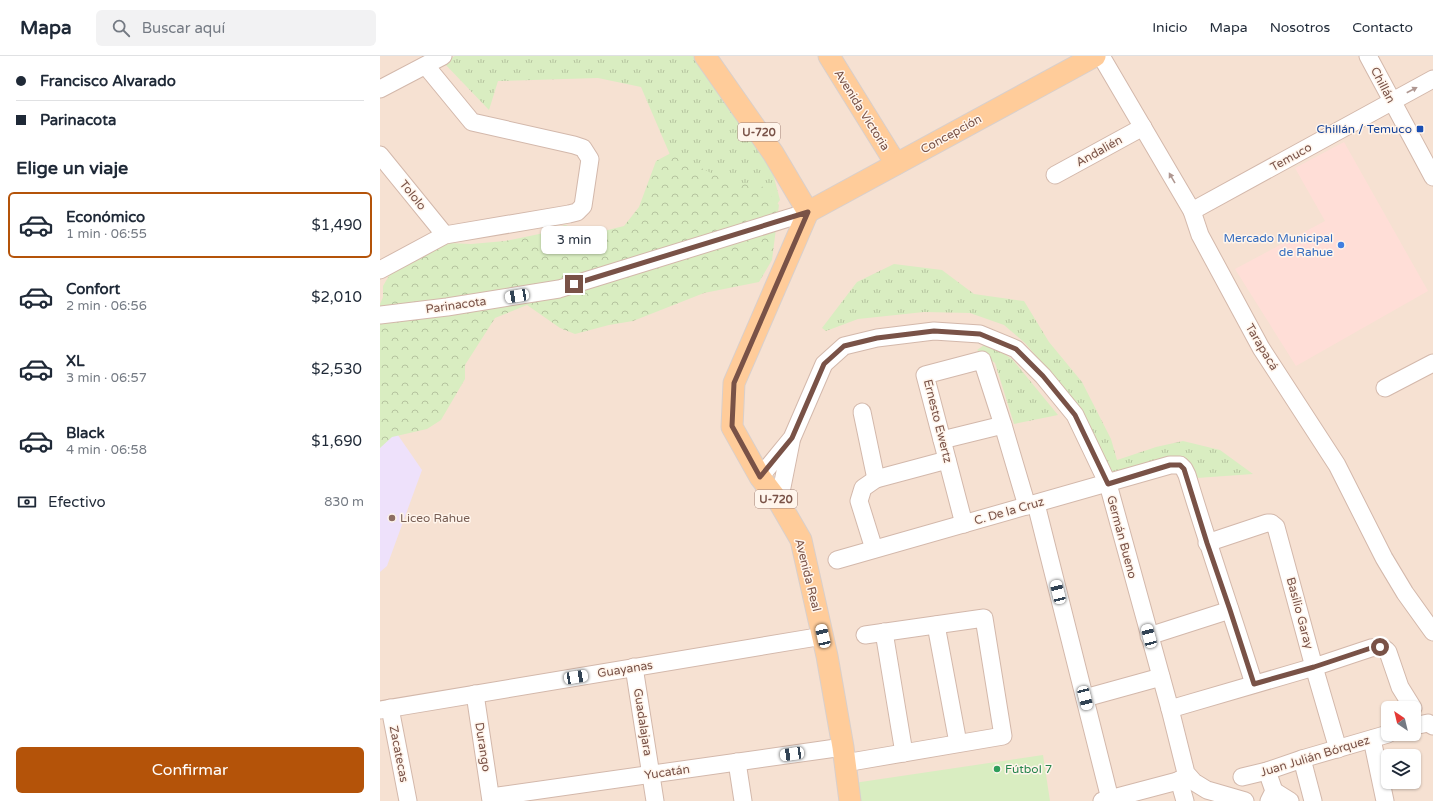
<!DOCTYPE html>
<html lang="es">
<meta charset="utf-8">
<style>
:root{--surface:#fff;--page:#f2f2f3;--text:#1f2937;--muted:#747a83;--line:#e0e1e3;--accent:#b45309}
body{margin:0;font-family:"Varela Round",sans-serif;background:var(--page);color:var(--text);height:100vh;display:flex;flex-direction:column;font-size:15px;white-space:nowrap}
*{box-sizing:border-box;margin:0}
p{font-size:13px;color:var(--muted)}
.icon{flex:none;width:22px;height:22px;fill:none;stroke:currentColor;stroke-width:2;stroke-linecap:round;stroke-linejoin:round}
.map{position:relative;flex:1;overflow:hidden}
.sheet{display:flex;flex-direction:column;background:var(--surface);width:380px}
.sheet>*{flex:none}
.hud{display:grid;align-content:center;height:88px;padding:0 16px;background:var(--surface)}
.needle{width:26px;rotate:325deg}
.buttons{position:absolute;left:1001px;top:645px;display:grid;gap:8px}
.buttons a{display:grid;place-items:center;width:40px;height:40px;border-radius:6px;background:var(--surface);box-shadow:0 1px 3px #0004;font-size:20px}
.end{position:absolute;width:18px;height:18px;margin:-9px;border:5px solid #795247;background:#fff;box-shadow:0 0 0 2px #fff}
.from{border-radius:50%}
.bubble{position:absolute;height:28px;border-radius:6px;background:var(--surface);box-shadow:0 1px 3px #0004;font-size:13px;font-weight:600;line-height:28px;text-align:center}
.car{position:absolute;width:12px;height:24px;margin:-12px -6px;border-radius:5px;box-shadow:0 0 3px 1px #0007;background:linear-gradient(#fff 24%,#345 0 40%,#fff 0 76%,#345 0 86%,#fff 0)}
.hud b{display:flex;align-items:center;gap:14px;height:38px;font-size:15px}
.hud b+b{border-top:1px solid var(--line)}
.hud i{width:10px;height:10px;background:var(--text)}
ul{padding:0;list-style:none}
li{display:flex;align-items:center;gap:12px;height:66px;margin:0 8px 6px;padding:0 8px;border:2px solid transparent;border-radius:6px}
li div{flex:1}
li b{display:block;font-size:15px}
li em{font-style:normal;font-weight:600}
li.active{border-color:var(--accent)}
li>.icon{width:36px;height:36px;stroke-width:1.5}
h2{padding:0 16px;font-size:18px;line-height:48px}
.pay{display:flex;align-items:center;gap:10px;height:44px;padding:0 16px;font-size:15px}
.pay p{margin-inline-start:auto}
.primary-button{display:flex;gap:8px;margin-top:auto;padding:8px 16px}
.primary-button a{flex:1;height:46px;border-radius:6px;background:var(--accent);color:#fff;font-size:16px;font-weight:600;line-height:46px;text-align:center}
header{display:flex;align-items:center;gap:24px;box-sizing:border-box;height:56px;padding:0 20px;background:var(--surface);border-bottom:1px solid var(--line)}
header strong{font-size:19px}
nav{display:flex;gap:22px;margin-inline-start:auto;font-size:14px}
.search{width:280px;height:36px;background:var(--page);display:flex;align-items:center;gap:10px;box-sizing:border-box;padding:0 14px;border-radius:6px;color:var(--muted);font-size:15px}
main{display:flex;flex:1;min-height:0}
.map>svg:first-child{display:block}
.residential{fill:#f6e1d2;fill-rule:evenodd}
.commercial{fill:#ffded7}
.education{fill:#eee1fb}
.grass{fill:url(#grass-tufts)}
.forest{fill:url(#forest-crowns)}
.garden{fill:#d9edc1}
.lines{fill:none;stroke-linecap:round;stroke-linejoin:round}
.minor-casing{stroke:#d3b8ab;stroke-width:19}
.major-casing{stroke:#d9cfcb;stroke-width:23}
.minor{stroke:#fff;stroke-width:17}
.major{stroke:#ffcc9a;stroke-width:21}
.oneway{fill:#af9791}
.route{stroke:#795247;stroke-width:5}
.transit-dot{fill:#1a4fb4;stroke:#fff5ec;stroke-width:1.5}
.shop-dot{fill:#3f7fe0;stroke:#fff5ec;stroke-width:1.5}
.education-dot{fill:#8d6e63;stroke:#fff5ec;stroke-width:1.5}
.leisure-dot{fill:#2e9e5b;stroke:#fff5ec;stroke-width:1.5}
.labels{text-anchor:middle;stroke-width:3;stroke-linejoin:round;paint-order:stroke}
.shield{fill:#fff5ec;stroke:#a18378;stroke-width:1}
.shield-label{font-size:11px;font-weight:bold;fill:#795247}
.street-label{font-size:12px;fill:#795247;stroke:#fff5ec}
.transit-label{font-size:12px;fill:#164399;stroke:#fff5ec;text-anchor:end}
.shop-label{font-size:12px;fill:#366cbe;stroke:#fff5ec;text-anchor:end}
.education-label{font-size:12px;fill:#785e54;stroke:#fff5ec;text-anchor:start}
.leisure-label{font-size:12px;fill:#27864d;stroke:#fff5ec;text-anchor:start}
</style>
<header>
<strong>Mapa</strong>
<div class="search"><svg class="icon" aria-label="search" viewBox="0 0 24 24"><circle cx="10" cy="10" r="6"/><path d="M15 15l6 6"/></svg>Buscar aquí</div>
<nav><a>Inicio</a><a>Mapa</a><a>Nosotros</a><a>Contacto</a></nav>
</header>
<main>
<section class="sheet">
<div class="hud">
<b><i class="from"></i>Francisco Alvarado</b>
<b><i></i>Parinacota</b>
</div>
<h2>Elige un viaje</h2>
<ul>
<li class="active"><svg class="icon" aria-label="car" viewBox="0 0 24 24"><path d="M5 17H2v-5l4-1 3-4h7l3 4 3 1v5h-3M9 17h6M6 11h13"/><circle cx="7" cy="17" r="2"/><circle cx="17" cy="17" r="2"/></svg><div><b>Económico</b><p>1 min · 06:55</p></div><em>$1,490</em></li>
<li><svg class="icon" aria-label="car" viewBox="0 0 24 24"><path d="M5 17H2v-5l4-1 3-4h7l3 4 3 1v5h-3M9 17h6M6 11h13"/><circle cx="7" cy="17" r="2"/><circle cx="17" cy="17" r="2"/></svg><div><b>Confort</b><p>2 min · 06:56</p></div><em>$2,010</em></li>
<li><svg class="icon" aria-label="car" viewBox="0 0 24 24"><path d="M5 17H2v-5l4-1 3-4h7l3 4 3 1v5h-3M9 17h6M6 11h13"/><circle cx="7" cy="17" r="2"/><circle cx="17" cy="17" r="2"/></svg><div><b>XL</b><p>3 min · 06:57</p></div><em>$2,530</em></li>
<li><svg class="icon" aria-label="car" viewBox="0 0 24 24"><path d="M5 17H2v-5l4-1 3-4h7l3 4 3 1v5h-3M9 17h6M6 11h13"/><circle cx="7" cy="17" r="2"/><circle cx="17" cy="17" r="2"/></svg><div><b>Black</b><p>4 min · 06:58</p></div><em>$1,690</em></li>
</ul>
<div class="pay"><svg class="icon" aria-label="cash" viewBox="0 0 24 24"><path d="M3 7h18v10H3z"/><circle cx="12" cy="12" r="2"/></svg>Efectivo<p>830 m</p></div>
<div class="primary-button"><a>Confirmar</a></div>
</section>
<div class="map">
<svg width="1053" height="745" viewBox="0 0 1053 745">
<defs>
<pattern id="grass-tufts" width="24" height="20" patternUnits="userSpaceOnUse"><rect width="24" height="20" fill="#d9edc1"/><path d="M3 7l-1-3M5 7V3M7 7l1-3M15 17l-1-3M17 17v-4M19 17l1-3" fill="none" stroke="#b5c39f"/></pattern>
<pattern id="forest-crowns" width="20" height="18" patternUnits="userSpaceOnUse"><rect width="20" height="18" fill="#d9edc1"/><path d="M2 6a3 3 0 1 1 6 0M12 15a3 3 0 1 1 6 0" fill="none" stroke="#b5c39f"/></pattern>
</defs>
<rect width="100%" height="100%" fill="#fef0e4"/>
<path class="residential" d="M0,0H1053V745H0ZM1008,652H1034V678H1008ZM1008,700H1034V726H1008Z"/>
<polygon class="commercial" points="964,86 1048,235 916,310 855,213 945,165 915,112"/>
<polygon class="education" points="11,369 42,414 7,510 0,516 0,376"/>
<g class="grass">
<polygon points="75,0 313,0 388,99 400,144 395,151 294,108 261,31 218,22 118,25 109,54 63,6"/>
<polygon points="514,208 562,214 594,238 644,245 669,286 702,326 731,383 737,404 776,391 803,385 840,394 873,418 817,422 805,401 740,417 730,422 687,336 645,287 624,269 590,257 544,256 478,263 446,275 442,272 477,226"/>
<polygon points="607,287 632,303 678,359 634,368 615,307 597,294"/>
</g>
<polygon class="forest" points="291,97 351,127 379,127 399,149 392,204 379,226 324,237 253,265 229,269 195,278 180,272 147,249 115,262 85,309 85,323 61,364 47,373 12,381 0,392 0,248 3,241 3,230 14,211 70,187 91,188 125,185 164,177 185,169 212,178 244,170 259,151 276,105"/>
<polygon class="garden" points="663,699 670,745 476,745 474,727"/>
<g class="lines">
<defs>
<g id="minor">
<polyline points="721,0 812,155 820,179 881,292 957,409 1004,502 1025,537 1053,576"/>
<polyline points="988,0 1053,121"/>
<polyline points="0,33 63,0"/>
<polyline points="0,99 65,179"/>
<polyline points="675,119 763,71"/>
<polyline points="812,155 1053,23"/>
<polyline points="0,214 65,179 189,158 197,156 203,150 210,103 203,92 194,89 92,66 46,10"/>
<polyline points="0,259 67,251 179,233 428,156"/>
<polyline points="1005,332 1053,307"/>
<polyline points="482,356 496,423"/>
<polyline points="562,384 623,369"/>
<polyline points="380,421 412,382 444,308 464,290 497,282 554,275 600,278 636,293 663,320 695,359 728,428 790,653 806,717 814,726 827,734 865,745"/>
<polyline points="399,446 411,386"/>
<polyline points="656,448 730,743"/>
<polyline points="584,468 545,319 602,304 623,369 647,450"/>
<polyline points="827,487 887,467 891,467 896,471 934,611 958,693"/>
<polyline points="494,493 479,445 483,432 496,423 567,404"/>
<path d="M457,504L790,409H800L804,413L807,419C828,489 852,558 874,628"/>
<polyline points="556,569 578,687"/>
<polyline points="504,576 524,697"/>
<polyline points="769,580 850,554"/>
<polyline points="254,611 275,745"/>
<polyline points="95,638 111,745"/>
<polyline points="705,642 781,621"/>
<polyline points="10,652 28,745"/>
<path d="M790,653L934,611L991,592C998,591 1003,590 1008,596L1020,631L1033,652"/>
<polyline points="0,654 443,580"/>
<polyline points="1034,670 1048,667 1053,670"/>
<polyline points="992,683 1005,745"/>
<polyline points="922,703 933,745"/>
<polyline points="357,706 363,745"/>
<polyline points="465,707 623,680 604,562 485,579"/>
<polyline points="887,715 894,735 889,745"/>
<polyline points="862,721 887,715 922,703 1008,678"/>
<polyline points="799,724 805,745"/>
<polyline points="894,735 910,745"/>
<polyline points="111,741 463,691"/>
<polyline points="722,745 809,722"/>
</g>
<g id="major">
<polyline points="325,0 393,97 428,156"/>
<polyline points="449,0 516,108"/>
<polyline points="428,156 354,327 352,371 380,421 399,446 421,484 447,600 463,691 470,745"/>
<polyline points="428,156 715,0"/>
</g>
</defs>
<use href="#minor" class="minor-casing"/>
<use href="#major" class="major-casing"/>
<use href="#minor" class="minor"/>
<use href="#major" class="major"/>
</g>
<defs><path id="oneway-solid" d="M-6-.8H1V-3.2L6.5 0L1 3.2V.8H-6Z"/></defs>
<g class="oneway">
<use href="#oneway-solid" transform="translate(1032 34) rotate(-28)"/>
<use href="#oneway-solid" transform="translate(792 122) rotate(-120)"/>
</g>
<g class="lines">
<polyline class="route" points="194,228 428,156 354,327 352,370 380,421 412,382 444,308 464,290 497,282 554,275 600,278 636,293 663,320 695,359 728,428 790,409 800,409 804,413 827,487 850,554 874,628 934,611 991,592 1000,591"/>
</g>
<rect class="transit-dot" x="1036" y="69" width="8" height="8" rx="2"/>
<circle class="shop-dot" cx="961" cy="189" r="4"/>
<circle class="education-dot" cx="12" cy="462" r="4"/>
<circle class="leisure-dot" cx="617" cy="713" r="4"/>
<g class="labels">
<g class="shield">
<rect x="358" y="67" width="42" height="18" rx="3"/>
<rect x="375" y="434" width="42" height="18" rx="3"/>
</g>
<g class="shield-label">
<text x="379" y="80">U-720</text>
<text x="396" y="447">U-720</text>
</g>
<g class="street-label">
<text transform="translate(1003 29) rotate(62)" y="4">Chillán</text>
<text transform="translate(482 54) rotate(58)" y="4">Avenida Victoria</text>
<text transform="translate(571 78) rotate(-29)" y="4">Concepción</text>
<text transform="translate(719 95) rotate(-29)" y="4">Andalién</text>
<text transform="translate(911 101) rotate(-29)" y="4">Temuco</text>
<text transform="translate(33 139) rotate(51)" y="4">Tololo</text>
<text transform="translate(76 249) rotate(-8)" y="4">Parinacota</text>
<text transform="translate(882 291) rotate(59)" y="4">Tarapacá</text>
<text transform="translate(558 365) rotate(76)" y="4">Ernesto Ewertz</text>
<text transform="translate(629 455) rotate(-16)" y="4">C. De la Cruz</text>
<text transform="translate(742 481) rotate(75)" y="4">Germán Bueno</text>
<text transform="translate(428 519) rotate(76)" y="4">Avenida Real</text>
<text transform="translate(920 557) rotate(75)" y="4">Basilio Garay</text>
<text transform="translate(245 613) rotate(-9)" y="4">Guayanas</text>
<text transform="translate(263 666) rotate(81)" y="4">Guadalajara</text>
<text transform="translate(103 691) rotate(81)" y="4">Durango</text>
<text transform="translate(19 698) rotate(79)" y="4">Zacatecas</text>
<text transform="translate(935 700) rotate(-17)" y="4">Juan Julián Bórquez</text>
<text transform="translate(287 716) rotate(-8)" y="4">Yucatán</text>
</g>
<g class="transit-label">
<text x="1032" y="77">Chillán / Temuco</text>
</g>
<g class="shop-label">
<text x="953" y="186">Mercado Municipal<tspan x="953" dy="14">de Rahue</tspan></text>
</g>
<g class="education-label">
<text x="20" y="466">Liceo Rahue</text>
</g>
<g class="leisure-label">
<text x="625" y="717">Fútbol 7</text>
</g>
</g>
</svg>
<div class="buttons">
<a><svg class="needle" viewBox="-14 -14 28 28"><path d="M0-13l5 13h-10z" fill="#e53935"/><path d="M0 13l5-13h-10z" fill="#747a83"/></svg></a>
<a><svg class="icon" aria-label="layers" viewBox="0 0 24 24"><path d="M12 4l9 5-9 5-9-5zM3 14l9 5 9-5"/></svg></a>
</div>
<i class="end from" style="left:1000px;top:591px"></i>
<i class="end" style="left:194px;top:228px"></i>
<div class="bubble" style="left:161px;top:170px;width:66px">3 min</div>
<i class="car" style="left:137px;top:240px;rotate:261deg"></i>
<i class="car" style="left:678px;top:536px;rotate:346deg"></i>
<i class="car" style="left:443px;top:580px;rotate:347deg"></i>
<i class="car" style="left:769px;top:580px;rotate:345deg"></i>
<i class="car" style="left:196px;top:621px;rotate:81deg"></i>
<i class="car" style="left:705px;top:642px;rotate:166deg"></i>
<i class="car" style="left:412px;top:698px;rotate:262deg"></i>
</div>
</main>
